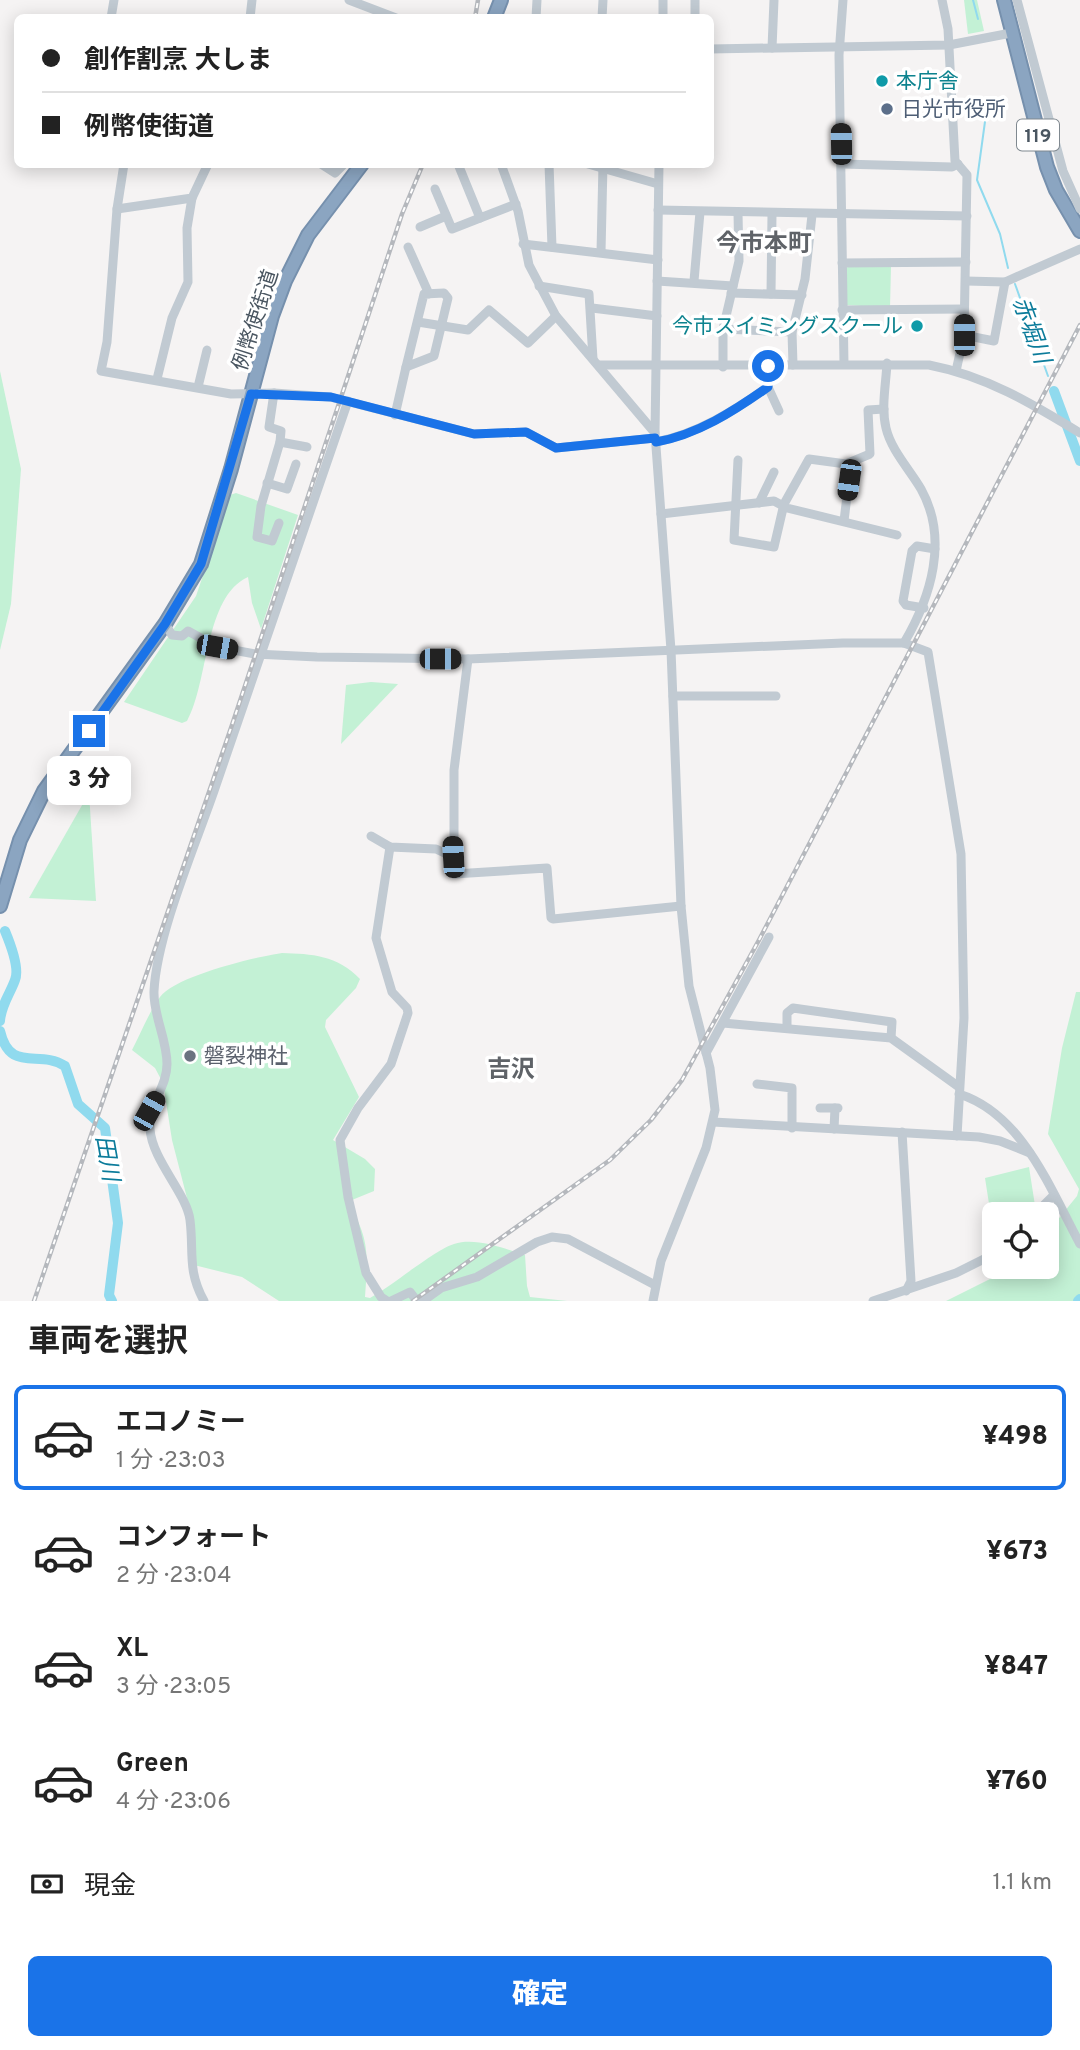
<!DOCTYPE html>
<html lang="ja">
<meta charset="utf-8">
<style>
:root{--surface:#fff;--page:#f2f2f2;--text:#222;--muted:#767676;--line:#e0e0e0;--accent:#1a73e8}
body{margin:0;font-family:Overpass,"Noto Sans JP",sans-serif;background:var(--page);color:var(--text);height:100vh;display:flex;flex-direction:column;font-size:26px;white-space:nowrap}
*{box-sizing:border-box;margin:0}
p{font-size:23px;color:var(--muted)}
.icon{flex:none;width:38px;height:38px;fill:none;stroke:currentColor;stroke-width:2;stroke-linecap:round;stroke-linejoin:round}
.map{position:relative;height:1301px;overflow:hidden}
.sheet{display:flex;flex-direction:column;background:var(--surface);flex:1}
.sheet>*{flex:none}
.guide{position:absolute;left:14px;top:14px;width:700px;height:154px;border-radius:10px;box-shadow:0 4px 18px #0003;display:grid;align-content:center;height:154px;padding:0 28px;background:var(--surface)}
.tools{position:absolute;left:982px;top:1202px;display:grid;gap:14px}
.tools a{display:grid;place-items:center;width:77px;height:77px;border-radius:10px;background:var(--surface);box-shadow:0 4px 18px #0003;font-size:35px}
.end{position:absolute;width:32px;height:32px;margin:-16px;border:9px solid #1a73e8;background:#fff;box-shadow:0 0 0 4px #fff}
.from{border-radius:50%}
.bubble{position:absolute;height:49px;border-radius:10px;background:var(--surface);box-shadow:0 4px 18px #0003;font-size:23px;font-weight:800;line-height:49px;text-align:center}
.car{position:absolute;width:21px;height:42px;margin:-21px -10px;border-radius:9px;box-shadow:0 0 5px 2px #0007;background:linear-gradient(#222 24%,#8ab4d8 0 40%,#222 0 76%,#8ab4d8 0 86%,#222 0)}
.guide b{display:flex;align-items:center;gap:24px;height:66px;font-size:26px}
.guide b+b{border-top:2px solid var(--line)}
.guide i{width:18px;height:18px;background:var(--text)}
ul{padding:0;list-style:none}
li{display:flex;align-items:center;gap:21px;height:105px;margin:0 14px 10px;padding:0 14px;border:4px solid transparent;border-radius:10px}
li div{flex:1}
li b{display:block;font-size:26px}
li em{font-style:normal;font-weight:800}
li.on{border-color:var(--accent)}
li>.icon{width:63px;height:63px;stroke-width:1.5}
h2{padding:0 28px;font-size:32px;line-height:84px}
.pay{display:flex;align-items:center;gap:18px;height:77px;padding:0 28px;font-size:26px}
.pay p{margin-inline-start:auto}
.button{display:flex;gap:14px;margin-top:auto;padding:14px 28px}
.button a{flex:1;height:80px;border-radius:10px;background:var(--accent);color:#fff;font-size:28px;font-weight:800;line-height:80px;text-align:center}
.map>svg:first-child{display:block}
.green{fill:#c3f1d5}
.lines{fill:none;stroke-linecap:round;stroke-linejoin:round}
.stream{stroke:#90daee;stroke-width:2}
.river{stroke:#90daee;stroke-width:10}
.highway-casing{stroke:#7690ad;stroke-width:16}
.minor{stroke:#c1cad2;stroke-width:9}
.highway{stroke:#8ba5c1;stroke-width:12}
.rail-casing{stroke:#b5b8bd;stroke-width:4.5}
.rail{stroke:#fff;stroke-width:2;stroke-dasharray:5;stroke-linecap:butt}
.route{stroke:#1a73e8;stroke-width:9}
.culture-dot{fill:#0f9aa8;stroke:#fff;stroke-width:2.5}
.service-dot{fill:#5c6f8a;stroke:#fff;stroke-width:2.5}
.worship-dot{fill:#6b7280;stroke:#fff;stroke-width:2.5}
.labels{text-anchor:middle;stroke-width:7;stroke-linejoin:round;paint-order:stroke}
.shield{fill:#fff;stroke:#808990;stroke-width:2}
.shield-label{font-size:19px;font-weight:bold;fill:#4a5661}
.culture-label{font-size:21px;fill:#0d838f;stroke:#fff;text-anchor:start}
.service-label{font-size:21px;fill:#4e5e75;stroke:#fff;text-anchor:start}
.street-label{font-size:21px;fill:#4a5661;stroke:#fff}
.worship-label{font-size:21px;fill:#5b616d;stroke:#fff;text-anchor:start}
.water-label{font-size:23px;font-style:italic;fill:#0c7c9b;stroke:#fff}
.quarter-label{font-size:24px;font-weight:bold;fill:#5f6368;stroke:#fff}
</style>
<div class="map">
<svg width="1080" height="1301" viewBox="0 0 1080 1301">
<rect width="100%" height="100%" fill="#f5f3f3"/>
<g class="green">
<polygon points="964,0 977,0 984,31 968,34"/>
<polygon points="850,266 891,266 890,308 847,305 846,268"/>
<polygon points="0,371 21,469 11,604 0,650"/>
<path d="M236,493L298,515L261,629L252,603L248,577C204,597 209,682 187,721L182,723L124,702L196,596L211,552L221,498Z"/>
<polygon points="371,682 398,684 341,744 346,685"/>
<polygon points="89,793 96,901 29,898"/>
<path d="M282,953C312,954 337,955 360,979L356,988L326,1020L325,1027L359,1097L333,1140L365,1159L375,1169L374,1191L347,1202C370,1237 368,1256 365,1297L370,1298C392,1286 436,1249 454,1244C476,1237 505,1249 525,1255L527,1286L530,1297L567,1301H279L242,1277L194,1265L195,1229L172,1140L163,1083L155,1068L132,1050C141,1033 149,1012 160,997C176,976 255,957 282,953Z"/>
<polygon points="1076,992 1080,992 1080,1301 946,1301 1014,1267 1046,1267 1047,1233 1077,1196 1079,1189 1048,1134 1062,1048"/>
<polygon points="1029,1167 1036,1212 994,1214 992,1223 985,1178"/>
</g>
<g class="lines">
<g class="stream">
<polyline points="973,0 978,19"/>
<polyline points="987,107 977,180 1000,234 1008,268"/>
<polyline points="1015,284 1048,376"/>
</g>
<g class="river">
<polyline points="1054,391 1080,461"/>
<path d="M0,1021C1,1005 10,994 15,980C20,968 10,943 5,931"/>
<path d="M0,1031C10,1074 39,1049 65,1066L78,1104L105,1128L118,1223L109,1295L112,1301"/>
<polyline points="1078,1301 1080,1299"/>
</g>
<defs>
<g id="highway">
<polyline points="1004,0 1047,167 1056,190 1080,231"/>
<polyline points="494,18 501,0"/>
<polyline points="0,906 20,840 44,791 165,624 201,564 231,469 272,316 285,281 308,235 362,164"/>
</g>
</defs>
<use href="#highway" class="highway-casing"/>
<g class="minor">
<polyline points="349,0 396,18"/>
<polyline points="843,0 839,55 844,364"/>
<polyline points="942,0 948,29 955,161 967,175 964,335 956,371"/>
<polyline points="1017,0 1063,171 1080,209"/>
<polyline points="111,18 114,0"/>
<polyline points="250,18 252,0"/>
<polyline points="536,18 537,0"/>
<polyline points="602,18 603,0"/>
<polyline points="663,18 663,0"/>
<polyline points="695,18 695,0"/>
<polyline points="772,48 774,0"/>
<polyline points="710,49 949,45 1011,33"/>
<polyline points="124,164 117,209 107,342 101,371 231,394 274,393 330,397 474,434 526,432 556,448 655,438"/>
<polyline points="321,164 335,173 344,164"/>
<polyline points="458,164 480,218 516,204"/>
<polyline points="501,164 518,211 529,265 556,316 655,433"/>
<polyline points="549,164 552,247"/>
<polyline points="588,164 658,184"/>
<polyline points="842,164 952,167 958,164"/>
<polyline points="435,189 452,229 480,218"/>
<polyline points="117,209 192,198 208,164"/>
<polyline points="658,210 967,216"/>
<polyline points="420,227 446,216"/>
<polyline points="523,244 658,260"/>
<polyline points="408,247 429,294"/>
<polyline points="601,252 603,164"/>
<polyline points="842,263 966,262"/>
<polyline points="657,281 733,286"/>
<polyline points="694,281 700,212"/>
<polyline points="966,281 1005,282 1080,249"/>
<polyline points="539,286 589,294 593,359"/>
<polygon points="444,293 448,298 434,356 406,367 424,294"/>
<polyline points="731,293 802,295"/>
<polyline points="771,294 772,214"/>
<polyline points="592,308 657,316"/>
<polyline points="842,310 964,309"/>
<polyline points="418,322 468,330 489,310 528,343 556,316"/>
<polyline points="723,329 792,332"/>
<polyline points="964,335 994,341 1005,282"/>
<path d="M887,363C886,384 881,407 886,428C891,450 910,470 921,489C949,539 931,597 904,643"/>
<path d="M599,365H929C986,376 1031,403 1080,433"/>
<polyline points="793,365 792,332 805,279 812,215"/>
<polyline points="768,366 768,387 779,411"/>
<polyline points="723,367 723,329 739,261 738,213"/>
<polyline points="157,379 172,318 188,282 187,228 192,198"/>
<polyline points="198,387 207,350"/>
<polyline points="274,393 269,427 281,431 280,442 261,506 257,537 272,541 279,523"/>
<polyline points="395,415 406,367"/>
<polyline points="280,442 307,447"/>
<path d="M656,442C697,434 734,411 768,387"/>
<polyline points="738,460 734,540 774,547 784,504 809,459 846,464 870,454 868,410 884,409"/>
<polyline points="267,483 287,489 296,464"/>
<polyline points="759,503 774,472"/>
<polyline points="661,514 774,501 787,508 897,535"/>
<polyline points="844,521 849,479 846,464"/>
<polyline points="924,608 906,605 903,601 912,551 917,546 935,549"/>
<polyline points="165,624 172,635 182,636 188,631 217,647 255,654 317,657 468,659 843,643 904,643 928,652 961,854 964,1018 957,1136"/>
<polyline points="468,659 454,770 454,874 547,868 551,918 553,919 681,906"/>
<polyline points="673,696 776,696"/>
<polyline points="371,836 390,847 436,849 453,857"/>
<polyline points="723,1023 891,1038 959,1087"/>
<polyline points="787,1028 787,1013 793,1008 892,1022 891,1038"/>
<polyline points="706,1053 769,937"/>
<polyline points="757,1084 792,1088 792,1128"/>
<path d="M959,1094C1023,1114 1051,1191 1080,1244"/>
<polyline points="820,1108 838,1108"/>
<polyline points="713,1122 979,1137 1000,1141 1030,1153"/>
<polyline points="834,1129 835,1108"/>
<polyline points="902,1132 911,1281 906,1291"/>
<polyline points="1035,1214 1053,1196"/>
<path d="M204,1301C187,1270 194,1252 190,1220C187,1194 152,1160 150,1129C148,1104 167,1088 167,1064C167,1039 153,1015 154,991C157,933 196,844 215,788C260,659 303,530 348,401"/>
<polyline points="387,1301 381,1297 366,1273 348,1197 340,1140 358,1108 391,1064 408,1013 407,1008 392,992 376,938 390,847"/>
<polyline points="391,1301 410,1292 417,1301"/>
<polyline points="423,1301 441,1288 477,1277 537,1242 552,1237 568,1239 655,1285"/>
<polyline points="653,1301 661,1261 706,1148 715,1110 710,1068 689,986 681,906 671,650 655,433 659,164"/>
<polyline points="873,1301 956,1273 994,1254"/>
</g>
<use href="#highway" class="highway"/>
<defs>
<g id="rail">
<polyline points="475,18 478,0"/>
<polyline points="34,1301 232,725 402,214 423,164"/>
<polyline points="413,1301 610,1160 651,1120 682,1080 759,940 1080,325"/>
</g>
</defs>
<use href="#rail" class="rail-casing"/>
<use href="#rail" class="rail"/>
</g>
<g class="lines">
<path class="route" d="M89,731L165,624L201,564L251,394L331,397L474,434L526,432L556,448L655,438L656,442C697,435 734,411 768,387V366"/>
</g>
<g class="culture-dot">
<circle cx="882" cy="81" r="7"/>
<circle cx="917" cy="326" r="7"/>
</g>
<circle class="service-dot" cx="887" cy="109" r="7"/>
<circle class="worship-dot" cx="190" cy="1056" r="7"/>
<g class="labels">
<rect class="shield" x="1017" y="119.5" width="42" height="31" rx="5"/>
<g class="shield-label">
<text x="1038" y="142">119</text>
</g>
<g class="culture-label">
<text x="896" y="88">本庁舎</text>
<text x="903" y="333" text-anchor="end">今市スイミングスクール</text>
</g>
<g class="service-label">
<text x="901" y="116">日光市役所</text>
</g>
<g class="street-label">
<text transform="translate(255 320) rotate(-72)" y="7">例幣使街道</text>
</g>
<g class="worship-label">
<text x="204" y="1063">磐裂神社</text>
</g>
<g class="water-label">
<text transform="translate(1032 330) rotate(70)" y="8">赤堀川</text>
<text transform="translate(108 1158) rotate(80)" y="8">田川</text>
</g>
<g class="quarter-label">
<text x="764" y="251">今市本町</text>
<text x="511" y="1077">吉沢</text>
</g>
</g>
</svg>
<div class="tools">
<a><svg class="icon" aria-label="locate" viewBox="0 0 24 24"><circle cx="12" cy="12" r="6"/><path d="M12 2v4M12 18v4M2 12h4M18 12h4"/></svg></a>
</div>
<i class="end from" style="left:768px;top:366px"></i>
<i class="end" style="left:89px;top:731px"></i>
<div class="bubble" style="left:47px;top:756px;width:84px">3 分</div>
<i class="car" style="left:841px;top:144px;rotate:359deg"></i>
<i class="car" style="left:964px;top:335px;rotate:0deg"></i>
<i class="car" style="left:849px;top:480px;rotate:188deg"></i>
<i class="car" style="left:217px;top:647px;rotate:100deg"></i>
<i class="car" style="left:440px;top:659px;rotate:90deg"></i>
<i class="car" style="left:453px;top:857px;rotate:357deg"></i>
<i class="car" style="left:149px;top:1111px;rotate:29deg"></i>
<div class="guide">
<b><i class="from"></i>創作割烹 大しま</b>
<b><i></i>例幣使街道</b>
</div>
</div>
<section class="sheet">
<h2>車両を選択</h2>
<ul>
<li class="on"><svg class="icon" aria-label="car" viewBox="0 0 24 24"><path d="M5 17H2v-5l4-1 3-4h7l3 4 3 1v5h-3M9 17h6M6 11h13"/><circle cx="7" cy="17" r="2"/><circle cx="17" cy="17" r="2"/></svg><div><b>エコノミー</b><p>1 分 · 23:03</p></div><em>¥498</em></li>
<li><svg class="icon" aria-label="car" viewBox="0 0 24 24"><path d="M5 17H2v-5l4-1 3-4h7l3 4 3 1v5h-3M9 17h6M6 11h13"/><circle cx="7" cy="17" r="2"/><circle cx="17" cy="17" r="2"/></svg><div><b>コンフォート</b><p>2 分 · 23:04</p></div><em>¥673</em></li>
<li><svg class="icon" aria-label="car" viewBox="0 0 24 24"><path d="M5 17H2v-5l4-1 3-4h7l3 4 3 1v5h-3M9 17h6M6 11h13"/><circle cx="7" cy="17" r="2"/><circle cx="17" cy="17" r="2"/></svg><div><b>XL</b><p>3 分 · 23:05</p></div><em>¥847</em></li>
<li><svg class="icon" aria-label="car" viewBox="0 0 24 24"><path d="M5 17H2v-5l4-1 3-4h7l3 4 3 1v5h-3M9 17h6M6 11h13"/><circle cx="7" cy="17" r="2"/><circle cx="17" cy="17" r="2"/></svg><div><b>Green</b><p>4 分 · 23:06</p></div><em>¥760</em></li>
</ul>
<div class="pay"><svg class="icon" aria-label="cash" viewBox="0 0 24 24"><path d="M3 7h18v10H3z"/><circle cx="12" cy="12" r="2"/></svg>現金<p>1.1 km</p></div>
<div class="button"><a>確定</a></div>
</section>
